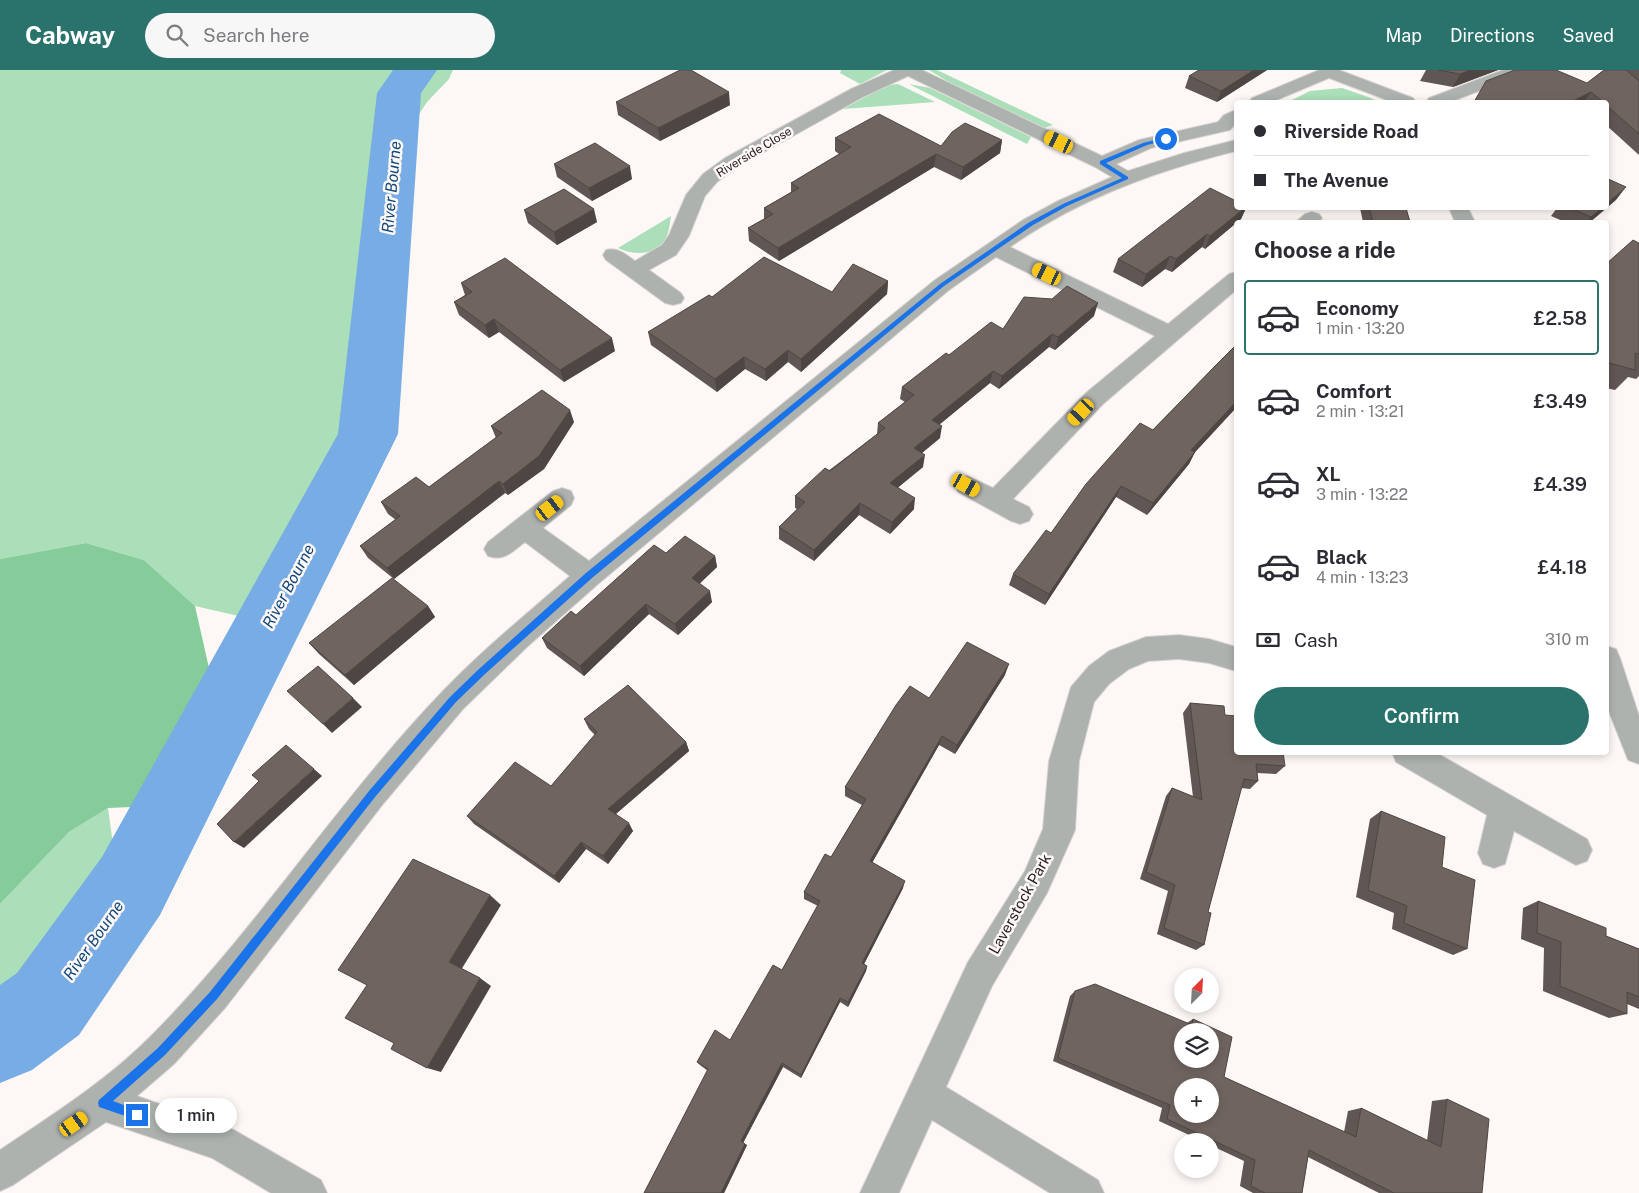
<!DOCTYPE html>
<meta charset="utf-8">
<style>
:root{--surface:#fff;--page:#f7f7f7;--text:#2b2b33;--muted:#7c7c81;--line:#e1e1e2;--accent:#2a736d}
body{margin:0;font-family:"Public Sans",sans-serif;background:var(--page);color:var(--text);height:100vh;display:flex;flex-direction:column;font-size:19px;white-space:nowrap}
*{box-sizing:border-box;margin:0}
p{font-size:16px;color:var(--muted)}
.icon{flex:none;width:28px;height:28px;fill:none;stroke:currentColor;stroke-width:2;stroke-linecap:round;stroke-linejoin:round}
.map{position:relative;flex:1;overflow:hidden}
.panel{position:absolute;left:1234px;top:150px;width:375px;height:535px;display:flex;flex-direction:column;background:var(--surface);border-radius:5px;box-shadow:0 2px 8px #0003}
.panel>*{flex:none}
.guide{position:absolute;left:1234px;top:30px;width:375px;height:110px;border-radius:5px;box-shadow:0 2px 8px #0003;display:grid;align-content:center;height:110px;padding:0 20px;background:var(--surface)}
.needle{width:32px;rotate:24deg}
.buttons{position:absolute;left:1174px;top:898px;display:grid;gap:10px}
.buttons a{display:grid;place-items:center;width:45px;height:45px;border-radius:50%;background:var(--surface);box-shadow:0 2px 8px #0003;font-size:25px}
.end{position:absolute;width:22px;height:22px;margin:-11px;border:6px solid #1a73e8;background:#fff;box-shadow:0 0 0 2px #fff}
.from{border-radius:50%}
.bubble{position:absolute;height:35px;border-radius:18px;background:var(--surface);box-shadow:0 2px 8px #0003;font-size:16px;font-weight:600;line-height:35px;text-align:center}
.car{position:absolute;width:15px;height:30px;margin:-15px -8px;border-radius:6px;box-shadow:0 0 4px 1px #0007;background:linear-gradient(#f5c518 24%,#345 0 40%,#f5c518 0 76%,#345 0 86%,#f5c518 0)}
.guide b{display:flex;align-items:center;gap:18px;height:48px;font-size:19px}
.guide b+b{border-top:1px solid var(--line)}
.guide i{width:12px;height:12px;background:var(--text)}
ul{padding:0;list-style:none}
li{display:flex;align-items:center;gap:15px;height:75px;margin:0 10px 8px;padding:0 10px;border:2px solid transparent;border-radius:5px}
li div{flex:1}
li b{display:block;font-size:19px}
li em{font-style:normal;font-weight:600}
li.active{border-color:var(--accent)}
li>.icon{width:45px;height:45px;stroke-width:1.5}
h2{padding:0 20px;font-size:22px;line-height:60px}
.pay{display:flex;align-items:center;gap:12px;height:55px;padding:0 20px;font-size:19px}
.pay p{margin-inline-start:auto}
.button{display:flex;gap:10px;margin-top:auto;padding:10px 20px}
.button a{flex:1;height:58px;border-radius:30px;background:var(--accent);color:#fff;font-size:20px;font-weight:600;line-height:58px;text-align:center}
header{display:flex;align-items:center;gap:30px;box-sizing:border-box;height:70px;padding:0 25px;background:var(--accent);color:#fff}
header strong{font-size:24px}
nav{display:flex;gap:28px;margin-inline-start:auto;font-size:18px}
.search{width:350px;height:45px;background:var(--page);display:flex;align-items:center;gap:12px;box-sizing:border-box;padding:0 18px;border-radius:28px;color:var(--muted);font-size:19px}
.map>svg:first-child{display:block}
.green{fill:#abdfb9}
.forest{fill:#86cb9a}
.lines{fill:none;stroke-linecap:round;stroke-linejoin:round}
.river{fill:#78ace4;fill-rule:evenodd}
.minor-casing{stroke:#dad5d3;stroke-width:2}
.minor{fill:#aeb2ae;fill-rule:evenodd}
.wall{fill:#605653}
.shaded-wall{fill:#4e4643}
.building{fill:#706460;stroke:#4e4643;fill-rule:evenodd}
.route{fill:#1a73e8}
.labels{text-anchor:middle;stroke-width:5;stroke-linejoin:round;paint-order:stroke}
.far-street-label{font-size:12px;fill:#211c1b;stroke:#fdf8f6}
.street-label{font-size:15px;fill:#211c1b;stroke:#fdf8f6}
.water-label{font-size:16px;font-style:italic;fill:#10477b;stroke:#fdf8f6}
</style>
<header>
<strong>Cabway</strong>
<div class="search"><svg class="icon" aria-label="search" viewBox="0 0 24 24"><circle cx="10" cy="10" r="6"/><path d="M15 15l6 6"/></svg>Search here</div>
<nav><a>Map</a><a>Directions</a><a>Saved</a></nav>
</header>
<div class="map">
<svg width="1639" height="1123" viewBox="0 0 1639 1123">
<rect width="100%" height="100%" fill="#fdf8f6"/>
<g class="green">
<polygon points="0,0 453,0 449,9 427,32 408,61 380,60 350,309 339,364 243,547 195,536 144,490 86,473 0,489"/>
<polygon points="841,0 887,0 860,14 840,3"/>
<polygon points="929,0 937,0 1053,55 1044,58 952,14"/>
<polygon points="898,14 935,32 843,39 887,15"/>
<polygon points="909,14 930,18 1031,67 1027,74"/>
<polygon points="1342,18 1371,28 1378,32 1288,32 1310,21"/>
<path d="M671,146C670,153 669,160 667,166C660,186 634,186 618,178Z"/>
<polygon points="108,738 117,804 43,891 0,925 0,834 69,762"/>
</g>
<polygon class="forest" points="86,473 144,490 195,536 211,607 154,736 108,738 69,762 0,834 0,489"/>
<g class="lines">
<polygon class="river" points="393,0 437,0 421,23 398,364 160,845 79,965 32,1000 0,1013 0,915 17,903 102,787 338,364 377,23"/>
<defs>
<g id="minor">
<path d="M894,0H922L1102,86L1139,70L1218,52L1224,45L1236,40V53L1230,60L1151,78L1116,94L1128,101L1184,83L1236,70V81C1156,101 1078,129 1010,177L1168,254L1229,204L1236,202V220L1103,334L1013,429L1029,437L1033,444L1029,451L1020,454L1011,451L958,422L955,415L958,408L967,406L993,418L1087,322L1155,266L996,187L949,220L598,514L528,576L463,639L383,734L225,938L174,994L137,1026L234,1060L321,1110L327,1123H271L212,1088L106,1052L13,1115L0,1121V1080C52,1045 105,1012 150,967C257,860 338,730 443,621C482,580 527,544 570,506L525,472C513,481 504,492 488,486L484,479L488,472L553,421L562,418L571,421L574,428L571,435L543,458L589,491L935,210L1023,150L1058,131L1112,107L1095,97L908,6L863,27L739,96L717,112L705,126L689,166L676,185L649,200L681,223L684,228L681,233L673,235L665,233L606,190L603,185L606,180C618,177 625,184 635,191L662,175L669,165L686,125L703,104L725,88L851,19Z"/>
<polygon points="1319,0 1339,0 1413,28 1416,32 1392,32 1329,8 1272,32 1249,32 1252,28"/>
<polygon points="1503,0 1526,0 1524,4 1450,32 1426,32 1429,28"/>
<polygon points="1449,138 1468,138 1475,152 1455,152"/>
<polygon points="1312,142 1319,144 1322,148 1319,152 1296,152 1305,144"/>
<polygon points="1179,565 1209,569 1236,577 1236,601 1209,593 1179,589 1148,591 1129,599 1109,614 1094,632 1079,691 1075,760 1047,823 992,916 946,1017 1098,1110 1104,1123 1050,1123 932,1050 899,1123 860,1123 968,892 1025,801 1043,759 1049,691 1071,617 1089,596 1109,581 1146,567"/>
<polygon points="1606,576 1616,579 1620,588 1639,646 1639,694 1628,690 1606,634"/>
<polygon points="1392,682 1435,682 1587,769 1592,780 1587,791 1576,795 1514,761 1505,794 1494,798 1483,794 1478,783 1487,745 1396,692"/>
</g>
</defs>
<use href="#minor" class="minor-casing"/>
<use href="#minor" class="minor"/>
</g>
<g class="wall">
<polygon points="1199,0 1267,0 1217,32 1185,18 1189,6"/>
<polygon points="1426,0 1498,0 1453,17 1420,11"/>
<polygon points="1604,0 1639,0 1639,85 1606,55 1606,32 1473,32 1587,13"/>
<polygon points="616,32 730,35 660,71 618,45"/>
<polygon points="835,68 941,76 1002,70 1000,83 961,110 934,97 779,191 749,171 748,158 764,149 764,138 791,122 791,113 839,84 835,81"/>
<polygon points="554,94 632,109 592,131 557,107"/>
<polygon points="1616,130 1590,152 1565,152 1551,146 1557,138 1606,138"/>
<polygon points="1236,138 1246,138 1241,149 1205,179 1202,177 1172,202 1165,199 1142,217 1113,202 1118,189"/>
<polygon points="1360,138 1406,138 1410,152 1363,152"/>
<polygon points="524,140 597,152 557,175 528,153"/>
<polygon points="1639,173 1639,306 1636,309 1628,307 1615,320 1606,318 1606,194"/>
<polygon points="888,211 887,224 801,302 788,292 766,311 745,299 717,322 651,275 648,262 712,227 832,222"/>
<polygon points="461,213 615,281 564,312 499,262 489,268 459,245 454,232 465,225"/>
<polygon points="1052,229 1094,246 1055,280 1049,277 999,319 990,313 939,355 940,368 922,383 923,397 898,417 914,439 890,464 859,445 814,491 779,469 779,457 797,439 795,438 795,426 877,364 878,353 905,332 900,329 902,317 949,285 1003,259"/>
<polygon points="1236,275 1236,342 1234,340 1195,382 1189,394 1147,445 1116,427 1045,535 1009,515 1013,504 1051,463"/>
<polygon points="574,352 544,399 508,425 505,423 394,509 368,488 360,476 396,450 388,444 381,432 429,417 496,368 491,356"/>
<polygon points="666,483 715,486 717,497 700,513 712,532 678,565 649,544 584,606 547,578 542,568 576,545"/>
<polygon points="428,536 435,547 354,615 319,584 309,573"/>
<polygon points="1005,605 955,684 939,675 872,793 903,818 864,894 867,896 866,901 848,937 840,932 801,1008 783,997 743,1073 747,1075 724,1123 644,1123 708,1001 700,995 697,992 730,970 782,900 818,836 804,829 804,822 831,787 862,735 845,726 845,717 929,628"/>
<polygon points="1190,633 1225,645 1285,696 1276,704 1257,703 1258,711 1250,719 1241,718 1208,842 1204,875 1196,880 1157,864 1168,821 1140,809 1166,726 1172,718 1193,727 1183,643"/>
<polygon points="584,649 686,672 689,681 616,744 633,761 608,794 586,779 559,813 474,754 467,746 551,716 595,665 589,659"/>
<polygon points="1381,741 1442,797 1467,879 1453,885 1392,859 1394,843 1356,827 1370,749"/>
<polygon points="1538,831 1606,866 1639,879 1639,939 1627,934 1627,944 1609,948 1543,921 1544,878 1521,869 1523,838"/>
<polygon points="1075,921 1187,953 1193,949 1224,1007 1344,1062 1348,1041 1361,1038 1427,1071 1432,1031 1447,1029 1482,1123 1379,1123 1308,1087 1302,1123 1253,1123 1240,1116 1244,1091 1210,1075 1210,1071 1202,1071 1159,1051 1162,1038 1053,991 1070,926"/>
</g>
<g class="shaded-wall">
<polygon points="1254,0 1267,0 1217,32 1221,21"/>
<polygon points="1471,0 1498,0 1453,17 1460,4"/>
<polygon points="729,22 730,35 660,71 658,58"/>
<polygon points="1591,22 1584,32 1571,32"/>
<polygon points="1002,70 1000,83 961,110 963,97"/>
<polygon points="936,84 934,97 779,191 778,178"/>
<polygon points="630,96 632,109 592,131 589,118"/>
<polygon points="1626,117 1616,130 1590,152 1587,152 1591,147 1602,138 1606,138 1606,134"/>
<polygon points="1245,138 1246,138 1241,149 1205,179 1210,166"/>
<polygon points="594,139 597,152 557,175 554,162"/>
<polygon points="1207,164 1202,177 1172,202 1176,189"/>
<polygon points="1170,186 1165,199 1142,217 1146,204"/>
<polygon points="888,211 887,224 801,302 801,289"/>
<polygon points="1098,233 1094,246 1055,280 1058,267"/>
<polygon points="494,249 499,262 489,268 485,255"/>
<polygon points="1052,264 1049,277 999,319 1002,306"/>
<polygon points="612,268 615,281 564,312 560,300"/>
<polygon points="788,280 788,292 766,311 765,299"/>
<polygon points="744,287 745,299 717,322 715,309"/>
<polygon points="993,301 990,313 930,362 932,350"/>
<polygon points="1236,332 1236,336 1234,340 1186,392 1191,380"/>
<polygon points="570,340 574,352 544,399 508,425 503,414"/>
<polygon points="942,356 940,368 913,390 914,378"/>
<polygon points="1195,382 1189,394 1147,445 1153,433"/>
<polygon points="925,385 923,397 889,425 890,413"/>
<polygon points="499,411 505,423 394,509 387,498"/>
<polygon points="1121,416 1116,427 1045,535 1049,524"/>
<polygon points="915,428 914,439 890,464 892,452"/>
<polygon points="860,433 859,445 814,491 814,480"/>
<polygon points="715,486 717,497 694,519 692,508"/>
<polygon points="710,521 712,532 678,565 675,554"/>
<polygon points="646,534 649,544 584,606 580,596"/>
<polygon points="428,536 435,547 354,615 345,605"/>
<polygon points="1009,594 1005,605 955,684 957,675"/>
<polygon points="353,628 362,637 332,663 323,654"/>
<polygon points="942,666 939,675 869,798 870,791"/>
<polygon points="686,672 689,681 612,747 608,739"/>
<polygon points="314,699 322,706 244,778 234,772"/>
<polygon points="629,753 633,761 608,794 603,786"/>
<polygon points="581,772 586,779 559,813 554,806"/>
<polygon points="905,811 903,818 862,898 862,893"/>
<polygon points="490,825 501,835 461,900 449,892"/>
<polygon points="867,896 866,901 848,937 848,932"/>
<polygon points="480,908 491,916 441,1002 427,998"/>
<polygon points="840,928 840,932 801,1008 801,1005"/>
<polygon points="782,993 783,997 743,1073 741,1071"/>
<polygon points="745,1074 747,1075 724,1123 721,1123"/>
</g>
<g class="building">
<polygon points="680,0 691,0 729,22 658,58 616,32"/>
<polygon points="1199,0 1254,0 1221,21 1189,6"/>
<polygon points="1438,0 1471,0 1460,4"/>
<polygon points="1515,0 1556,0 1587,13 1604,0 1626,0 1639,11 1639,64 1606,35 1606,32 1603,32 1591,22 1571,32 1474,32 1486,11"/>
<polygon points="879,44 941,76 952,62 965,53 1002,70 963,97 936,84 778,178 748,158 773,144 764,138 799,118 791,113 851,77 835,68"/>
<polygon points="595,73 630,96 589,118 554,94"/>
<polygon points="1606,108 1626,117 1606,134"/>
<polygon points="1210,118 1236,131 1236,138 1245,138 1210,166 1207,164 1176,189 1170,186 1146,204 1118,189"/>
<polygon points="564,119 594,139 554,162 524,140"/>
<polygon points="1369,138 1406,138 1410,152 1373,152"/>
<polygon points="1570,138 1602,138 1591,147"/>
<polygon points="1633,170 1639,173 1639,284 1635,283 1635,300 1606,292 1606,194"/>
<polygon points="764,187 832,222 853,194 888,211 801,289 788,280 765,299 744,287 715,309 648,262 709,225 712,227"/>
<polygon points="505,188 612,268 560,300 494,249 485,255 454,232 472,222 461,213"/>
<polygon points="1067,216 1098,233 1058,267 1052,264 1002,306 993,301 932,350 942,356 914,378 925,385 890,413 915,428 892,452 860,433 814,480 779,457 805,432 795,426 825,398 830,401 885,358 878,353 914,325 902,317 946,283 949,285 991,252 1003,259 1024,227 1052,229"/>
<polygon points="1236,275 1236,332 1191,380 1195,382 1153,433 1121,416 1049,524 1013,504 1046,460 1051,463 1086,414 1140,353 1153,360 1216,295"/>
<polygon points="542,320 570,340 539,386 503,414 499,411 387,498 360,476 400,446 381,432 416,407 429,417 502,363 491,356"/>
<polygon points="685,466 715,486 692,508 710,521 675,554 646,534 580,596 542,568 571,541 576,545 654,475 666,483"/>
<polygon points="392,508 428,536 345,605 309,573"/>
<polygon points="967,572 1009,594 957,675 942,666 870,791 905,811 862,893 867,896 848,932 840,928 801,1005 782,993 741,1071 745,1074 721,1123 644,1123 708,999 697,992 715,960 730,970 773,895 782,900 820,831 804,822 825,784 831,787 866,729 845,717 896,635 910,616 929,628"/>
<polygon points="318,596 353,628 323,654 287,621"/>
<polygon points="628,615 686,672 608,739 629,753 603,786 581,772 554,806 467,746 515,692 551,716 597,662 584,649"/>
<polygon points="1190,633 1224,636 1225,645 1236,646 1236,682 1283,682 1285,696 1256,694 1258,711 1244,709 1208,842 1211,843 1204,875 1164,858 1175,815 1146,802 1172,718 1202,730"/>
<polygon points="286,675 314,699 234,772 217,754 259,711 252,705"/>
<polygon points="1381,741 1445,767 1442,797 1475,810 1467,879 1404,853 1407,836 1368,820"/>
<polygon points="413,789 490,825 449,892 480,908 427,998 391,979 394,973 345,948 367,915 338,900"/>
<polygon points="1538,831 1606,858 1606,866 1639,879 1639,927 1627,922 1627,944 1560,916 1561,872 1537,863"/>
<path d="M1095,914L1192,955L1193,949L1232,967L1224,1007L1356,1067L1361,1038L1441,1077L1447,1029L1489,1049L1482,1123H1394L1309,1080L1302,1123H1265L1251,1116L1255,1090L1167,1049L1170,1035L1058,988L1075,921ZM1182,961H1210V989H1182ZM1182,1016H1210V1044H1182Z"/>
</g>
<polygon class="route" points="1166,67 1167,70 1147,75 1106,93 1128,107 1128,109 1067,136 1033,155 944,216 592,508 485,604 456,632 375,727 217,929 165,985 113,1031 140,1041 142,1045 140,1048 137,1050 99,1037 98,1033 99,1030 158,978 210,922 369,721 450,627 479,599 586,503 940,214 1028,153 1063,134 1122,108 1100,94 1100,91 1143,73"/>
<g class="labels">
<g class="far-street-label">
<text transform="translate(754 82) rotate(-31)" y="4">Riverside Close</text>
</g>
<g class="street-label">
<text transform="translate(1020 834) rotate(-61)" y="5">Laverstock Park</text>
</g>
<g class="water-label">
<text transform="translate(391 117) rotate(-85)" y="6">River Bourne</text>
<text transform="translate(288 516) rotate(-62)" y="6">River Bourne</text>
<text transform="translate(93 870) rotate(-55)" y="6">River Bourne</text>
</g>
</g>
</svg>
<div class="buttons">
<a><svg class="needle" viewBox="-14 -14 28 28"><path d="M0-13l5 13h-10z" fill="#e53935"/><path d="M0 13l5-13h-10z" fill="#7c7c81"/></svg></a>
<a><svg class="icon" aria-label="layers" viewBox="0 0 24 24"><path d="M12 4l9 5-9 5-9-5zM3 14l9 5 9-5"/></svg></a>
<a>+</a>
<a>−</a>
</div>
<i class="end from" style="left:1166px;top:69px"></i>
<i class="end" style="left:137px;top:1045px"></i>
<div class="bubble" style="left:155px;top:1028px;width:82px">1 min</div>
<i class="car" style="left:1059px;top:72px;rotate:296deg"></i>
<i class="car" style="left:1047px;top:204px;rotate:296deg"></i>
<i class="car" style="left:1081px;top:342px;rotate:223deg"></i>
<i class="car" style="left:966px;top:415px;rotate:119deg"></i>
<i class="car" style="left:550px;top:438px;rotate:52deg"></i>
<i class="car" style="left:74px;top:1054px;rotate:55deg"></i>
<div class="guide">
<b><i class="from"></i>Riverside Road</b>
<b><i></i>The Avenue</b>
</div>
<section class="panel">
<h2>Choose a ride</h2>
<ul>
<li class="active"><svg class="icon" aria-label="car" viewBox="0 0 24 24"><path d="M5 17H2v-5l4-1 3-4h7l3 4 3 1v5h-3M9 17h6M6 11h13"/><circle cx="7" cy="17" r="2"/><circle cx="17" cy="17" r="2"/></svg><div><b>Economy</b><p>1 min · 13:20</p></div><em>£2.58</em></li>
<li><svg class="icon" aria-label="car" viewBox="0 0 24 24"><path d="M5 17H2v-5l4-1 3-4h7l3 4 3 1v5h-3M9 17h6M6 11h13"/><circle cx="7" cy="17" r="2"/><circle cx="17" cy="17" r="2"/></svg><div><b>Comfort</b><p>2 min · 13:21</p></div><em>£3.49</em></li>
<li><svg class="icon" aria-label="car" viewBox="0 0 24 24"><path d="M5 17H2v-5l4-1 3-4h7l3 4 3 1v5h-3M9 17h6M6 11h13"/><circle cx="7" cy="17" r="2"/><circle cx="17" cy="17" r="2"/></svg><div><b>XL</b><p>3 min · 13:22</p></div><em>£4.39</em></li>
<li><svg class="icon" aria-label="car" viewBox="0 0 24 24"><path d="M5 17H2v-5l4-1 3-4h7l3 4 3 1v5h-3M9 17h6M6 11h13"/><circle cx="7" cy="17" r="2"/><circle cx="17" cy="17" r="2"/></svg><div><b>Black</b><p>4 min · 13:23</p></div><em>£4.18</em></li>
</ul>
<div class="pay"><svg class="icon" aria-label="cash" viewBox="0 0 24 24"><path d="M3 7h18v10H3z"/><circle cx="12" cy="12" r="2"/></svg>Cash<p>310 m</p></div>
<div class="button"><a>Confirm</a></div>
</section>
</div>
